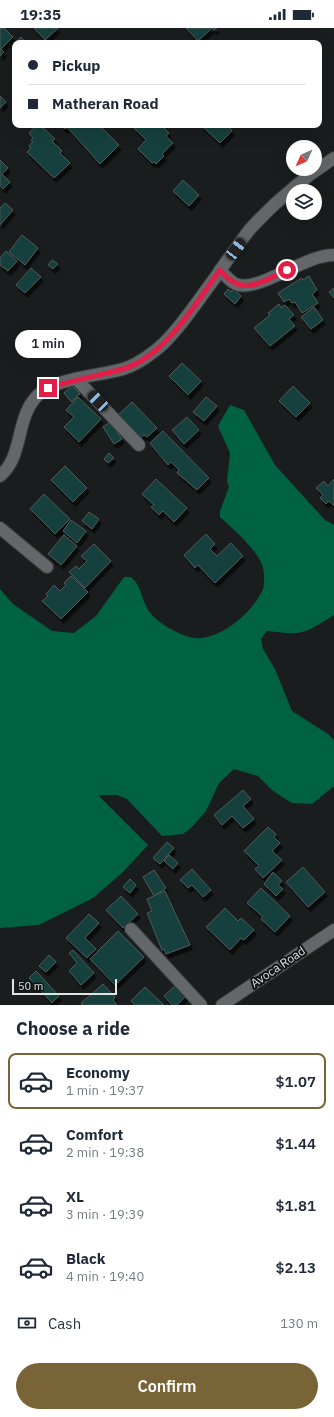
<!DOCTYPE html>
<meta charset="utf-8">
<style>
:root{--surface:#fff;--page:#f2f2f3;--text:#1f2937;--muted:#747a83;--line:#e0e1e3;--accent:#796437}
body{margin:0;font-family:"IBM Plex Sans",sans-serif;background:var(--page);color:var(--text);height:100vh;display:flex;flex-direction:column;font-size:15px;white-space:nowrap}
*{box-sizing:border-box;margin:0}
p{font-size:13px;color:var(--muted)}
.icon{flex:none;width:22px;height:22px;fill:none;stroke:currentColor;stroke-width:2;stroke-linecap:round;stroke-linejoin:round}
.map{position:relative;height:977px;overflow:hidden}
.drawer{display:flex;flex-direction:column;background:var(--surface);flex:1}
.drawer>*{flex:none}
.guide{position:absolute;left:12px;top:12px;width:310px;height:88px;border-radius:8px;box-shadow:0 4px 16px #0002;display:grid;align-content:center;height:88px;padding:0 16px;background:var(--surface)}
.needle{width:26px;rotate:225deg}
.tools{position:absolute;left:286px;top:112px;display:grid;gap:8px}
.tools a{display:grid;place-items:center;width:36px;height:36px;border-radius:50%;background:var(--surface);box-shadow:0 4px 16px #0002;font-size:20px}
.scale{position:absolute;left:12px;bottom:10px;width:105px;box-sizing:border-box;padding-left:4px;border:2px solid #e1e4e5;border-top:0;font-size:11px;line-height:14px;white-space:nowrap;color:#e1e4e5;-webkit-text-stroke:3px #101315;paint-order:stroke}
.end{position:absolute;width:18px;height:18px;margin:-9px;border:5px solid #e11d48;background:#fff;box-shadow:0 0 0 2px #fff}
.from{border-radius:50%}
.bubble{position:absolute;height:28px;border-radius:14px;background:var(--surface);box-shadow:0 4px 16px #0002;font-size:13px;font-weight:600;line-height:28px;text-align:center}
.car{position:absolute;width:12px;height:24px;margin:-12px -6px;border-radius:5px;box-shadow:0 0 3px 1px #0007;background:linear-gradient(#222 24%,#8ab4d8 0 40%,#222 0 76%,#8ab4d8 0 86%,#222 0)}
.guide b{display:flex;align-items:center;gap:14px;height:38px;font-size:15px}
.guide b+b{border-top:1px solid var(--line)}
.guide i{width:10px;height:10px;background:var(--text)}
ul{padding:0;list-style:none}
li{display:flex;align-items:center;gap:12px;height:56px;margin:0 8px 6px;padding:0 8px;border:2px solid transparent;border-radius:8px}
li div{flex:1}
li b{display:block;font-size:15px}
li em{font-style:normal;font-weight:600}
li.active{border-color:var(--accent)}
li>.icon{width:36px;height:36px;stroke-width:1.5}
h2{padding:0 16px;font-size:18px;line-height:48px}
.pay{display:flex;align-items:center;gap:10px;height:44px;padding:0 16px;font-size:15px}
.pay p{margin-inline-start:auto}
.action{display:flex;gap:8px;margin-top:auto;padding:8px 16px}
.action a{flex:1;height:46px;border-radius:24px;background:var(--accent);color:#fff;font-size:16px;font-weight:600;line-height:46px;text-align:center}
.status{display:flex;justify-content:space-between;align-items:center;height:28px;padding:0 20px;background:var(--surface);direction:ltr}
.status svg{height:11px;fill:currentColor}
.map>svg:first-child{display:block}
.forest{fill:#016241}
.building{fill:#133f3c;stroke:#535858;filter:url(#shadow)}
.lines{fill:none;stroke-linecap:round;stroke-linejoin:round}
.minor-casing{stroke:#353839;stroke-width:14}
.minor{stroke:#636769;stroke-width:12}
.route{stroke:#e11d48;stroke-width:5}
.labels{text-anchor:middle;stroke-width:4;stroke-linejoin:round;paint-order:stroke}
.street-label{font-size:12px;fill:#e1e4e5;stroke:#101315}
</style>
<div class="status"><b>19:35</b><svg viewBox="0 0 49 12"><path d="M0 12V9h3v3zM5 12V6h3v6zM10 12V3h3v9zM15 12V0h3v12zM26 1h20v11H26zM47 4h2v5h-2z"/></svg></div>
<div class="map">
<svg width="334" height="977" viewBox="0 0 334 977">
<defs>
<filter id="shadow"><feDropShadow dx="2.5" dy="4.5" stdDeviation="0" flood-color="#0009"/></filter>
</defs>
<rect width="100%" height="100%" fill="#191d1e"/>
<path class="forest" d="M230,377L244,382L275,437L325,492L334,497V587C302,607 304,607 267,603L261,611L263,621L275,641L292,683L328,706L334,712V758L312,776L292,775L273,763L258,748L234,741L219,755L206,783L191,800L183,806L162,808L127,771L117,767H98L148,817L122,845L93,870L39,897L0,900V561L13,576L52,603L74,605L96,588L124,549H131C141,557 141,569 147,580C154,593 173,603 186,608C214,619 253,585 263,561C265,556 264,545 263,540C260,524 232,500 220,489V483L229,459L227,453L230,425L218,398Z"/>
<g class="building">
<polygon points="0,0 4,0 13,9 1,21 4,24 0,28"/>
<polygon points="34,0 58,0 45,12"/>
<polygon points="186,0 217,0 214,2 212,0 198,13"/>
<polygon points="21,9 26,15 19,15 17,13"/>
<polygon points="0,68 6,74 0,80"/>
<polygon points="37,97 40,97 55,111 52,113 62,123 60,125 70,135 54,150 27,124 31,120 29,118 33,113 31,112 33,110 29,105"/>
<polygon points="61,97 99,97 119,117 100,136 67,99 65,101"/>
<polygon points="136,97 161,97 169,105 166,108 173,115 162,126 164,128 156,136 154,134 152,135 138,121 146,112 134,100"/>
<polygon points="201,97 227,97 232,103 220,115"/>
<polygon points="0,132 8,140 2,146 10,154 3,161 0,157"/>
<polygon points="183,152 199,167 189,178 173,163"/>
<polygon points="5,175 13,182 0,197 0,180"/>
<polygon points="22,207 38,220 25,237 9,224"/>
<polygon points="6,223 17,233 8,243 0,237 0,230"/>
<polygon points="52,232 58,236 53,241 48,237"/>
<polygon points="31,240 41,249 25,265 16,257"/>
<polygon points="309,248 317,262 312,266 318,275 302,285 295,274 292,275 289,271 284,274 278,265 302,250 303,252"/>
<polygon points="334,260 334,270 329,264"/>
<polygon points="228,261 231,264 234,261 241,268 235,276 224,266"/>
<polygon points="279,276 281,280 285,277 294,287 289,291 295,298 270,318 254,300 270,287 268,285"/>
<polygon points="314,279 323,292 311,301 301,289"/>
<polygon points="182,335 201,353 188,367 169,348"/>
<polygon points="72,358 80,366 71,374 64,365"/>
<polygon points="293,358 310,375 296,389 279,373"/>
<polygon points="78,369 101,391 79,414 64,399 74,389 66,382"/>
<polygon points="206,369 217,378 204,393 193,384"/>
<polygon points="132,374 157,400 147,409 144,407 140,411 118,387"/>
<polygon points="187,389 199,402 184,416 172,402"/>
<polygon points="110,394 122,411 114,416 103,399"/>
<polygon points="163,403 209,450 197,462 177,445 179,442 171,434 168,437 150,415"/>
<polygon points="109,425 114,430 108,435 104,431"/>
<polygon points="65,438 87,460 73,474 51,452"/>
<polygon points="156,451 187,480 174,494 163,483 159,487 151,479 154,477 142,466"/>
<polygon points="334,451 334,478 329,473 326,476 320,470 323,467 316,460 324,453 328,458"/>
<polygon points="44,466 70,491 55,506 30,481"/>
<polygon points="89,484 99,491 92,501 82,493"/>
<polygon points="71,492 86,503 77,515 63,503"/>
<polygon points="206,506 215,516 210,521 217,528 231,515 243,528 215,555 198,537 195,540 184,527"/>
<polygon points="64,507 77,518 61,537 48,526"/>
<polygon points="94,516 111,533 85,560 69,544 76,538 79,541 87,533 81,528"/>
<polygon points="71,548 88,564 61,591 42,573 48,568 46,566 54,557 60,563 66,557 64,555"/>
<polygon points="243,762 251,771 243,778 254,791 243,800 232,788 222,797 214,787"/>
<polygon points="268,799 276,806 274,809 280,815 272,823 282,832 263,850 255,841 259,838 244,823"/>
<polygon points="167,814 174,820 160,836 153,830"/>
<polygon points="169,827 178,835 173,841 164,833"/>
<polygon points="303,839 325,864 308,879 286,854"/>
<polygon points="192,841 211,862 203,869 192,857 188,860 180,852"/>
<polygon points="154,842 166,860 154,868 143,849"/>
<polygon points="273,844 282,853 278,857 283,861 276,868 264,856"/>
<polygon points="130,851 136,857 130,865 123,859"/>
<polygon points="261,860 290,888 275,904 261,891 263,889 247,875"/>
<polygon points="165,863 190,917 166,926 164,921 162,922 147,885 152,883 147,871"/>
<polygon points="121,868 138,886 123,900 106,882"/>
<polygon points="225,880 238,893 241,890 254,902 244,912 241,910 230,922 206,899"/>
<polygon points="89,886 99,895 85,910 96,921 87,930 66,910"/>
<polygon points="118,903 144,929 115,957 90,931"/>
<polygon points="73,922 94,945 81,957 69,943 77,935 69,925"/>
<polygon points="49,927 56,934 46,944 39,938"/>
<polygon points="36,943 59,968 52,975 29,950"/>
<polygon points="103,956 115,969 113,972 117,977 82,977 81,975"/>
<polygon points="177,956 187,967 177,977 172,977 164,968"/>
<polygon points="145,959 164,977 135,977 131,973"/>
</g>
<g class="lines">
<defs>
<g id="minor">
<path d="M220,242C225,247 232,256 239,257C262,262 305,227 334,227"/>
<polyline points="77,352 139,417"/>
<path d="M0,448C24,428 15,391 37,368C54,350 99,348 123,341C133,338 143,332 152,325C173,311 196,275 212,254C225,236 237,217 251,200C276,173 303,150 334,130"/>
<polyline points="0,500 47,539"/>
<polyline points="131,901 201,977"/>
<polyline points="222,977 334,902"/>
</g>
</defs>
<use href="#minor" class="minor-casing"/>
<use href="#minor" class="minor"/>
</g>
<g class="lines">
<path class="route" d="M48,360C73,352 98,348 123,341C166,328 195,276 220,242C242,270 261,254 287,242"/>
</g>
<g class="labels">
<g class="street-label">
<text transform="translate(278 939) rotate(-34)" y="4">Avoca Road</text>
</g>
</g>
</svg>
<div class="tools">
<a><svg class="needle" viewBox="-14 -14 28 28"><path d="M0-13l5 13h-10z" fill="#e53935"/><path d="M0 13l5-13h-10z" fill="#747a83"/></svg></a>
<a><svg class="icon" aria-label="layers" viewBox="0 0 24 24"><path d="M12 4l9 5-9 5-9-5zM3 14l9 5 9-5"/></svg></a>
</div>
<div class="scale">50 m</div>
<i class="end from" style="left:287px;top:242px"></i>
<i class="end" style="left:48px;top:360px"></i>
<div class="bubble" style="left:15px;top:302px;width:66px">1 min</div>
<i class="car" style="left:236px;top:221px;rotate:37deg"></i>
<i class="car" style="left:98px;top:373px;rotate:316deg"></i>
<div class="guide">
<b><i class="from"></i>Pickup</b>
<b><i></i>Matheran Road</b>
</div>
</div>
<section class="drawer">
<h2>Choose a ride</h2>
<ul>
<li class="active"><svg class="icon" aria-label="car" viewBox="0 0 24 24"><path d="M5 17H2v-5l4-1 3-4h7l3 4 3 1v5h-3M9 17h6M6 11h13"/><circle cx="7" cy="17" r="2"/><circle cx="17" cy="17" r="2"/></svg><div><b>Economy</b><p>1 min · 19:37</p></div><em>$1.07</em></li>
<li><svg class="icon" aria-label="car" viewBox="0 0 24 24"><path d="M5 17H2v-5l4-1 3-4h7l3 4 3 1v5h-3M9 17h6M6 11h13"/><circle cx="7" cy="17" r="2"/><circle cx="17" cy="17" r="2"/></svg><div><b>Comfort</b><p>2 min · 19:38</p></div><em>$1.44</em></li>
<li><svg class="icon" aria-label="car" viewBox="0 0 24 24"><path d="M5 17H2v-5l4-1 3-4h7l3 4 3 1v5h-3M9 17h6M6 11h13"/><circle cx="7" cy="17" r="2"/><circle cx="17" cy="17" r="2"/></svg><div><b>XL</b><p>3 min · 19:39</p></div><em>$1.81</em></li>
<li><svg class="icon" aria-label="car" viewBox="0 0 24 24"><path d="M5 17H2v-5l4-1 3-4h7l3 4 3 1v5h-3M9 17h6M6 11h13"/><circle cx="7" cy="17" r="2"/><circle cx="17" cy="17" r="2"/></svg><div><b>Black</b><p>4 min · 19:40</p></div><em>$2.13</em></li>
</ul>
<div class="pay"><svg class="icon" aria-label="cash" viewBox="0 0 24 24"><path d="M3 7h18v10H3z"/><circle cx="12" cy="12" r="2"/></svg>Cash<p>130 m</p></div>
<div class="action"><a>Confirm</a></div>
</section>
